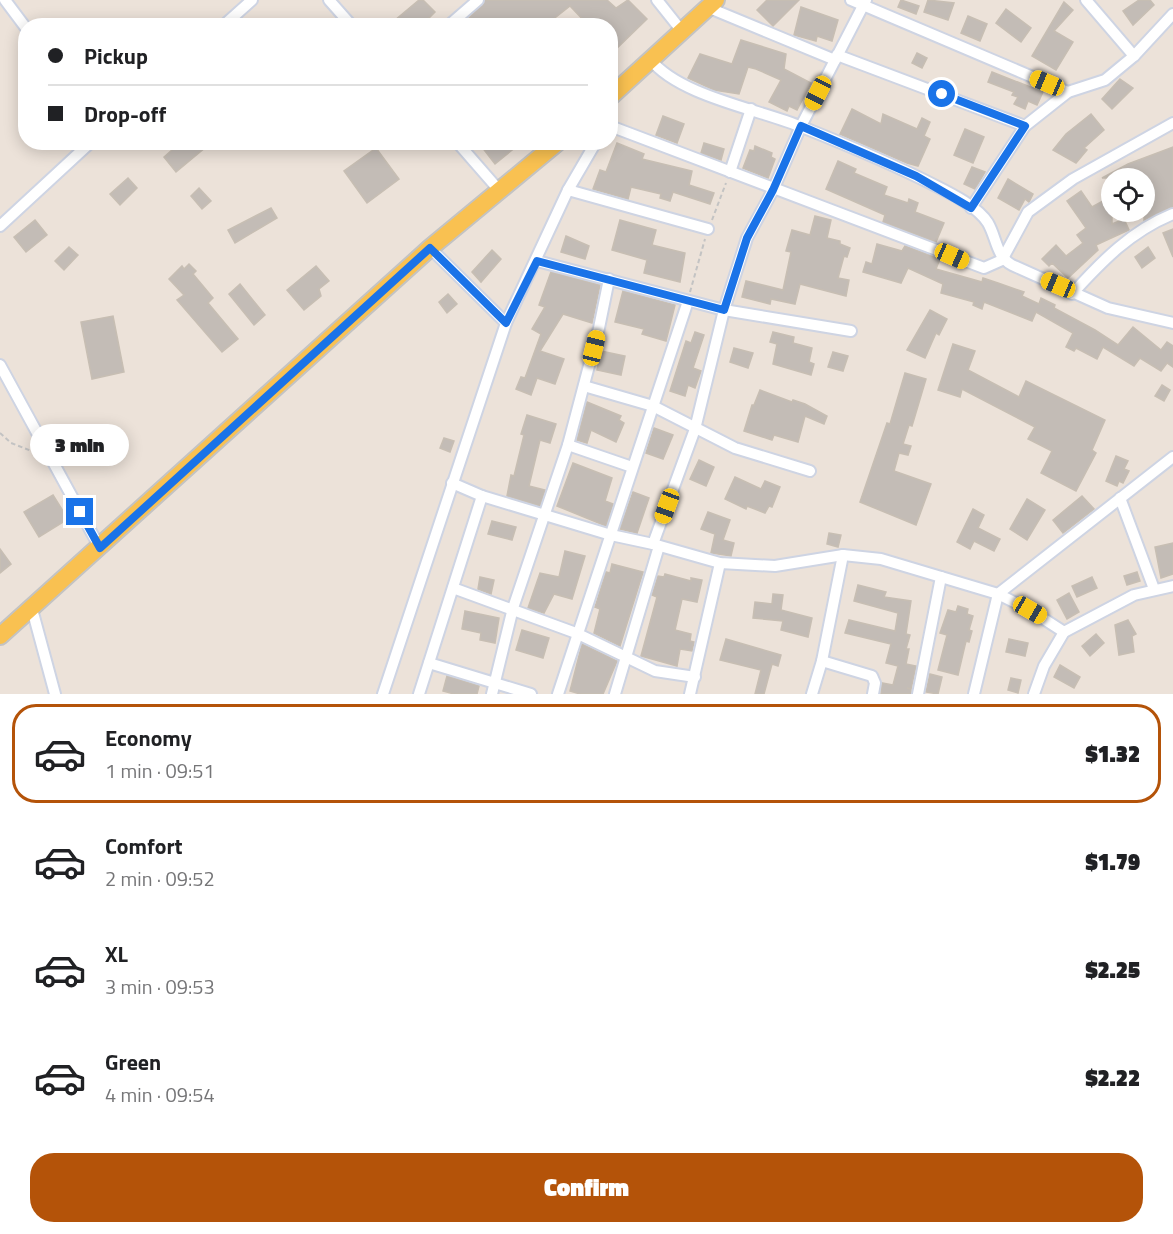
<!DOCTYPE html>
<meta charset="utf-8">
<style>
:root{--surface:#fff;--page:#f6f6f6;--text:#202124;--muted:#757577;--line:#e0e0e0;--accent:#b45309}
body{margin:0;font-family:"Titillium Web",sans-serif;background:var(--page);color:var(--text);height:100vh;display:flex;flex-direction:column;font-size:22px;white-space:nowrap}
*{box-sizing:border-box;margin:0}
p{font-size:20px;color:var(--muted)}
.icon{flex:none;width:33px;height:33px;fill:none;stroke:currentColor;stroke-width:2;stroke-linecap:round;stroke-linejoin:round}
.map{position:relative;height:694px;overflow:hidden}
.sheet{display:flex;flex-direction:column;background:var(--surface);flex:1}
.sheet>*{flex:none}
.hud{position:absolute;left:18px;top:18px;width:600px;height:132px;border-radius:24px;box-shadow:0 3px 15px #0003;display:grid;align-content:center;height:132px;padding:0 30px;background:var(--surface)}
.buttons{position:absolute;left:1101px;top:168px;display:grid;gap:12px}
.buttons a{display:grid;place-items:center;width:54px;height:54px;border-radius:50%;background:var(--surface);box-shadow:0 3px 15px #0003;font-size:30px}
.end{position:absolute;width:27px;height:27px;margin:-14px;border:8px solid #1a73e8;background:#fff;box-shadow:0 0 0 3px #fff}
.from{border-radius:50%}
.bubble{position:absolute;height:42px;border-radius:21px;background:var(--surface);box-shadow:0 3px 15px #0003;font-size:20px;font-weight:800;line-height:42px;text-align:center}
.car{position:absolute;width:18px;height:36px;margin:-18px -9px;border-radius:8px;box-shadow:0 0 4px 2px #0007;background:linear-gradient(#f5c518 24%,#345 0 40%,#f5c518 0 76%,#345 0 86%,#f5c518 0)}
.hud b{display:flex;align-items:center;gap:21px;height:57px;font-size:22px}
.hud b+b{border-top:2px solid var(--line)}
.hud i{width:15px;height:15px;background:var(--text)}
ul{padding:10px 0 0;list-style:none}
li{display:flex;align-items:center;gap:18px;height:99px;margin:0 12px 9px;padding:0 18px;border:3px solid transparent;border-radius:24px}
li div{flex:1}
li b{display:block;font-size:22px}
li em{font-style:normal;font-weight:800}
li.current{border-color:var(--accent)}
li>.icon{width:54px;height:54px;stroke-width:1.5}
.action{display:flex;gap:12px;margin-top:auto;padding:12px 30px}
.action a{flex:1;height:69px;border-radius:24px;background:var(--accent);color:#fff;font-size:24px;font-weight:800;line-height:69px;text-align:center}
.map>svg:first-child{display:block}
.building{fill:#c3bcb6;stroke:#c7beb3;stroke-width:1.5}
.lines{fill:none;stroke-linecap:round;stroke-linejoin:round}
.minor-casing{stroke:#ced4e3;stroke-width:14}
.primary-casing{stroke:#c3c3c3;stroke-width:20}
.path{stroke:#c3c3c3;stroke-width:2;stroke-dasharray:4.5 3;stroke-linecap:butt}
.minor{stroke:#fff;stroke-width:10}
.primary{stroke:#f9c151;stroke-width:16}
.route{stroke:#1a73e8;stroke-width:8}
</style>
<div class="map">
<svg width="1173" height="694" viewBox="0 0 1173 694">
<rect width="100%" height="100%" fill="#ece2d9"/>
<g class="building">
<polygon points="419,0 423,0 435,12 421,26 388,26"/>
<polygon points="485,0 607,0 616,8 628,0 647,19 610,55 610,26 589,26 570,6 551,21 555,26 462,26"/>
<polygon points="767,0 799,0 773,26 757,10"/>
<polygon points="901,0 919,6 916,14 898,7"/>
<polygon points="928,0 954,3 948,20 924,12"/>
<polygon points="1139,0 1150,0 1154,5 1133,25 1123,11"/>
<polygon points="1064,2 1073,10 1054,31 1073,42 1056,70 1032,56"/>
<polygon points="801,7 838,20 832,41 817,36 816,41 794,35"/>
<polygon points="1006,9 1031,28 1021,42 996,23"/>
<polygon points="968,16 987,24 980,41 961,33"/>
<polygon points="741,40 786,54 784,69 811,83 797,110 789,106 787,111 769,102 781,80 756,69 748,67 739,94 714,90 688,78 700,54 732,64"/>
<polygon points="917,53 927,58 922,68 912,63"/>
<polygon points="992,72 1043,92 1037,105 1028,101 1025,109 1014,104 1018,97 1012,95 1014,92 988,82"/>
<polygon points="1120,79 1133,88 1112,109 1102,99"/>
<polygon points="852,109 881,124 883,114 917,129 922,118 930,122 924,136 930,139 918,166 907,163 840,134"/>
<polygon points="1091,114 1104,130 1084,148 1087,150 1076,163 1053,150 1066,134"/>
<polygon points="663,116 684,124 677,143 656,135"/>
<polygon points="965,129 984,137 973,163 954,155"/>
<polygon points="181,142 212,142 176,172 164,157"/>
<polygon points="478,142 522,142 495,164"/>
<polygon points="617,143 644,154 642,159 692,171 689,185 714,193 710,204 673,192 670,201 660,198 661,194 631,187 628,199 593,189 600,170 606,172"/>
<polygon points="704,143 724,149 721,160 701,153"/>
<polygon points="755,146 772,153 771,157 775,159 768,178 743,168 750,150 754,151"/>
<polygon points="1173,147 1173,207 1144,220 1144,178 1102,178 1128,164"/>
<polygon points="376,148 399,179 367,203 344,171"/>
<polygon points="838,161 856,169 854,173 887,187 884,195 908,203 909,199 918,203 915,212 944,223 936,242 883,222 885,215 826,189"/>
<polygon points="972,167 985,172 975,189 964,184"/>
<polygon points="128,178 137,188 120,205 110,194"/>
<polygon points="1008,179 1033,194 1029,202 1025,199 1019,210 998,198"/>
<polygon points="199,188 211,201 202,209 191,196"/>
<polygon points="1081,191 1092,207 1112,196 1112,224 1124,219 1129,230 1096,245 1098,250 1068,278 1052,263 1049,266 1042,259 1056,245 1066,256 1083,243 1077,235 1086,228 1067,201"/>
<polygon points="271,208 277,218 235,243 228,230"/>
<polygon points="815,216 831,220 827,238 840,241 840,244 850,248 847,257 844,256 838,278 849,280 846,296 800,284 795,304 771,299 770,304 742,297 746,281 783,290 791,252 786,251 792,230 810,235"/>
<polygon points="35,220 47,235 26,252 14,237"/>
<polygon points="620,220 656,230 652,245 685,253 680,282 644,273 647,260 612,250"/>
<polygon points="1173,229 1173,257 1163,233"/>
<polygon points="566,236 589,246 585,259 561,252"/>
<polygon points="877,244 902,251 905,246 940,259 936,269 982,282 983,278 998,283 1024,292 1022,296 1039,304 1041,298 1055,305 1054,308 1095,330 1118,345 1133,327 1161,350 1167,342 1173,346 1173,367 1167,363 1161,371 1140,358 1134,366 1103,347 1097,359 1076,348 1074,351 1066,347 1073,333 1036,312 1032,321 984,302 982,309 973,305 974,302 941,293 943,284 908,268 901,283 863,272 866,262 872,264"/>
<polygon points="69,247 78,255 64,270 55,261"/>
<polygon points="1148,247 1155,258 1142,268 1135,257"/>
<polygon points="492,250 501,259 481,282 472,272"/>
<polygon points="189,264 196,271 193,274 213,298 208,303 238,339 222,352 177,300 184,295 169,279 182,266 184,269"/>
<polygon points="316,266 329,281 319,289 321,296 304,310 287,290"/>
<polygon points="551,272 600,285 592,323 563,314 540,351 564,359 555,384 537,378 531,395 516,389 521,377 525,378 541,334 532,329 545,307 539,305"/>
<polygon points="240,284 265,315 254,325 229,294"/>
<polygon points="623,291 675,305 666,341 642,334 644,329 615,322"/>
<polygon points="448,294 457,304 447,313 439,302"/>
<polygon points="930,310 947,319 939,335 936,333 925,358 907,350"/>
<polygon points="113,316 124,372 92,379 81,322"/>
<polygon points="695,332 704,335 693,368 701,371 695,388 688,385 685,396 670,391 686,341 691,343"/>
<polygon points="773,332 794,337 793,343 812,348 809,362 814,364 811,375 773,364 777,344 770,342"/>
<polygon points="953,344 975,351 968,370 1019,397 1026,381 1105,420 1092,450 1096,453 1076,491 1041,473 1052,451 1028,439 1035,427 962,389 960,397 938,390"/>
<polygon points="734,348 753,353 748,368 730,362"/>
<polygon points="601,351 625,356 621,375 597,370"/>
<polygon points="833,352 848,356 843,371 828,367"/>
<polygon points="905,373 926,379 912,426 909,425 903,444 911,446 908,455 899,453 894,471 931,484 916,525 860,502 887,423 890,424"/>
<polygon points="1162,385 1170,390 1164,401 1155,396"/>
<polygon points="760,390 792,402 793,400 805,404 827,416 824,424 805,416 798,442 774,435 772,440 744,431 752,405 754,405"/>
<polygon points="587,402 621,416 619,420 624,423 616,442 591,430 587,443 577,440"/>
<polygon points="527,415 556,424 550,443 540,440 529,486 545,490 540,506 507,496 511,475 514,476 524,435 521,434"/>
<polygon points="654,428 673,435 663,459 646,453"/>
<polygon points="444,438 454,441 450,452 440,448"/>
<polygon points="1116,456 1128,461 1124,469 1129,471 1123,483 1119,481 1117,486 1106,481"/>
<polygon points="699,460 714,467 706,486 690,479"/>
<polygon points="573,463 612,478 605,501 613,504 606,526 557,506"/>
<polygon points="735,477 761,489 765,481 780,487 772,507 769,506 765,513 747,506 746,509 725,499"/>
<polygon points="633,492 649,498 637,533 620,529"/>
<polygon points="53,495 68,519 39,537 24,512"/>
<polygon points="1082,496 1094,509 1063,533 1053,520"/>
<polygon points="1027,499 1045,510 1027,540 1010,529"/>
<polygon points="973,509 984,515 978,528 1000,539 994,551 974,541 970,549 957,542"/>
<polygon points="708,512 730,520 723,540 734,543 731,556 711,553 715,534 701,529"/>
<polygon points="492,521 516,527 512,540 488,534"/>
<polygon points="829,533 841,535 838,547 827,544"/>
<polygon points="1173,543 1173,574 1161,578 1155,547"/>
<polygon points="0,549 11,564 0,573"/>
<polygon points="565,551 585,556 572,599 554,594 544,613 528,608 540,573 559,577"/>
<polygon points="612,564 643,572 620,646 594,633 600,609 595,607 597,601 606,572 610,573"/>
<polygon points="1137,572 1140,581 1127,585 1124,576"/>
<polygon points="665,574 691,581 691,578 702,580 697,602 682,599 675,630 691,634 690,641 694,642 692,651 680,649 677,666 641,656 657,597 652,595 658,576 664,577"/>
<polygon points="480,577 494,580 491,594 478,589"/>
<polygon points="1092,577 1097,588 1077,597 1072,586"/>
<polygon points="858,585 886,592 884,597 911,601 906,634 910,635 906,649 909,649 906,664 916,666 911,689 907,688 911,689 911,694 881,694 882,683 893,685 898,666 886,663 891,644 845,633 849,620 895,631 898,613 854,601"/>
<polygon points="1069,593 1079,612 1067,619 1057,600"/>
<polygon points="773,594 783,595 781,610 812,618 808,637 781,630 783,621 753,618 755,602 772,604"/>
<polygon points="958,606 968,609 967,614 973,616 969,630 972,631 969,642 966,641 958,675 938,670 947,635 940,633 948,610 956,612"/>
<polygon points="465,611 499,618 495,643 480,640 481,633 462,629"/>
<polygon points="1128,620 1136,634 1132,636 1134,652 1119,655 1115,625"/>
<polygon points="522,630 549,638 543,658 516,650"/>
<polygon points="1096,634 1104,643 1090,656 1082,646"/>
<polygon points="726,639 781,655 778,666 772,664 764,694 755,694 761,670 720,660"/>
<polygon points="1009,639 1028,643 1025,656 1006,652"/>
<polygon points="582,644 617,661 603,694 580,694 570,691"/>
<polygon points="1060,665 1080,677 1074,688 1054,677"/>
<polygon points="930,674 942,677 938,694 926,692"/>
<polygon points="447,676 479,686 477,694 454,694 443,691"/>
<polygon points="1011,678 1021,680 1018,693 1008,690"/>
</g>
<g class="lines">
<defs>
<g id="minor">
<polyline points="5,0 26,28"/>
<polyline points="329,0 352,26"/>
<polyline points="657,0 681,30"/>
<polyline points="851,0 1068,92"/>
<polyline points="1086,0 1134,56"/>
<polyline points="707,7 835,60"/>
<polyline points="223,26 252,0"/>
<polyline points="448,26 478,0"/>
<polyline points="837,55 1025,126"/>
<path d="M650,59C679,96 758,109 802,127C847,145 893,164 936,186C952,194 978,207 988,223C997,239 996,256 1012,265L1108,308L1173,323"/>
<polyline points="610,126 984,268 1002,260 1028,212 1073,179 1173,123"/>
<polyline points="457,142 498,189"/>
<polyline points="730,172 751,109"/>
<polyline points="568,190 708,229"/>
<polyline points="971,208 1025,126 1068,92 1105,80 1134,56 1173,14"/>
<polyline points="0,226 91,142"/>
<polyline points="537,261 724,310 851,331"/>
<path d="M1072,294C1102,261 1131,231 1173,214"/>
<polyline points="506,323 568,190 596,142"/>
<polyline points="0,365 100,548"/>
<polyline points="584,386 653,406 735,448 810,471"/>
<polyline points="568,445 632,467"/>
<polyline points="452,483 482,496 611,535 653,544 720,563 775,566 843,555 881,559 998,594 1030,610 1064,632"/>
<polyline points="1120,498 1154,589"/>
<polyline points="653,544 695,429 724,310 747,238 773,190 801,126 866,0"/>
<polyline points="453,588 576,633 655,671 695,677"/>
<polyline points="32,609 55,694"/>
<polyline points="822,661 872,676 875,683 873,694"/>
<polyline points="429,663 531,694"/>
<polyline points="383,694 506,323 430,248"/>
<polyline points="419,694 482,496"/>
<polyline points="492,694 513,608 568,445 599,328 609,279"/>
<polyline points="558,694 688,301"/>
<polyline points="615,694 659,546"/>
<polyline points="690,694 720,563"/>
<polyline points="812,694 822,661 843,555"/>
<polyline points="918,694 941,577"/>
<polyline points="974,694 998,594 1173,457"/>
<polyline points="1034,694 1044,666 1064,632 1134,595 1173,586"/>
</g>
<g id="primary">
<polyline points="610,97 716,0"/>
<polyline points="0,636 430,248 558,142"/>
</g>
</defs>
<use href="#minor" class="minor-casing"/>
<use href="#primary" class="primary-casing"/>
<g class="path">
<polyline points="712,220 726,183"/>
<polyline points="690,292 705,239"/>
<polyline points="0,433 11,443 34,452"/>
</g>
<use href="#minor" class="minor"/>
<use href="#primary" class="primary"/>
</g>
<g class="lines">
<polyline class="route" points="80,512 100,548 430,248 506,323 537,261 724,310 747,238 773,190 801,126 916,176 971,208 1025,126 942,94"/>
</g>
</svg>
<div class="buttons">
<a><svg class="icon" aria-label="locate" viewBox="0 0 24 24"><circle cx="12" cy="12" r="6"/><path d="M12 2v4M12 18v4M2 12h4M18 12h4"/></svg></a>
</div>
<i class="end from" style="left:942px;top:94px"></i>
<i class="end" style="left:80px;top:512px"></i>
<div class="bubble" style="left:30px;top:424px;width:99px">3 min</div>
<i class="car" style="left:1047px;top:83px;rotate:293deg"></i>
<i class="car" style="left:818px;top:93px;rotate:207deg"></i>
<i class="car" style="left:952px;top:256px;rotate:114deg"></i>
<i class="car" style="left:1058px;top:285px;rotate:293deg"></i>
<i class="car" style="left:594px;top:348px;rotate:14deg"></i>
<i class="car" style="left:667px;top:506px;rotate:200deg"></i>
<i class="car" style="left:1030px;top:610px;rotate:120deg"></i>
<div class="hud">
<b><i class="from"></i>Pickup</b>
<b><i></i>Drop-off</b>
</div>
</div>
<section class="sheet">
<ul>
<li class="current"><svg class="icon" aria-label="car" viewBox="0 0 24 24"><path d="M5 17H2v-5l4-1 3-4h7l3 4 3 1v5h-3M9 17h6M6 11h13"/><circle cx="7" cy="17" r="2"/><circle cx="17" cy="17" r="2"/></svg><div><b>Economy</b><p>1 min · 09:51</p></div><em>$1.32</em></li>
<li><svg class="icon" aria-label="car" viewBox="0 0 24 24"><path d="M5 17H2v-5l4-1 3-4h7l3 4 3 1v5h-3M9 17h6M6 11h13"/><circle cx="7" cy="17" r="2"/><circle cx="17" cy="17" r="2"/></svg><div><b>Comfort</b><p>2 min · 09:52</p></div><em>$1.79</em></li>
<li><svg class="icon" aria-label="car" viewBox="0 0 24 24"><path d="M5 17H2v-5l4-1 3-4h7l3 4 3 1v5h-3M9 17h6M6 11h13"/><circle cx="7" cy="17" r="2"/><circle cx="17" cy="17" r="2"/></svg><div><b>XL</b><p>3 min · 09:53</p></div><em>$2.25</em></li>
<li><svg class="icon" aria-label="car" viewBox="0 0 24 24"><path d="M5 17H2v-5l4-1 3-4h7l3 4 3 1v5h-3M9 17h6M6 11h13"/><circle cx="7" cy="17" r="2"/><circle cx="17" cy="17" r="2"/></svg><div><b>Green</b><p>4 min · 09:54</p></div><em>$2.22</em></li>
</ul>
<div class="action"><a>Confirm</a></div>
</section>
